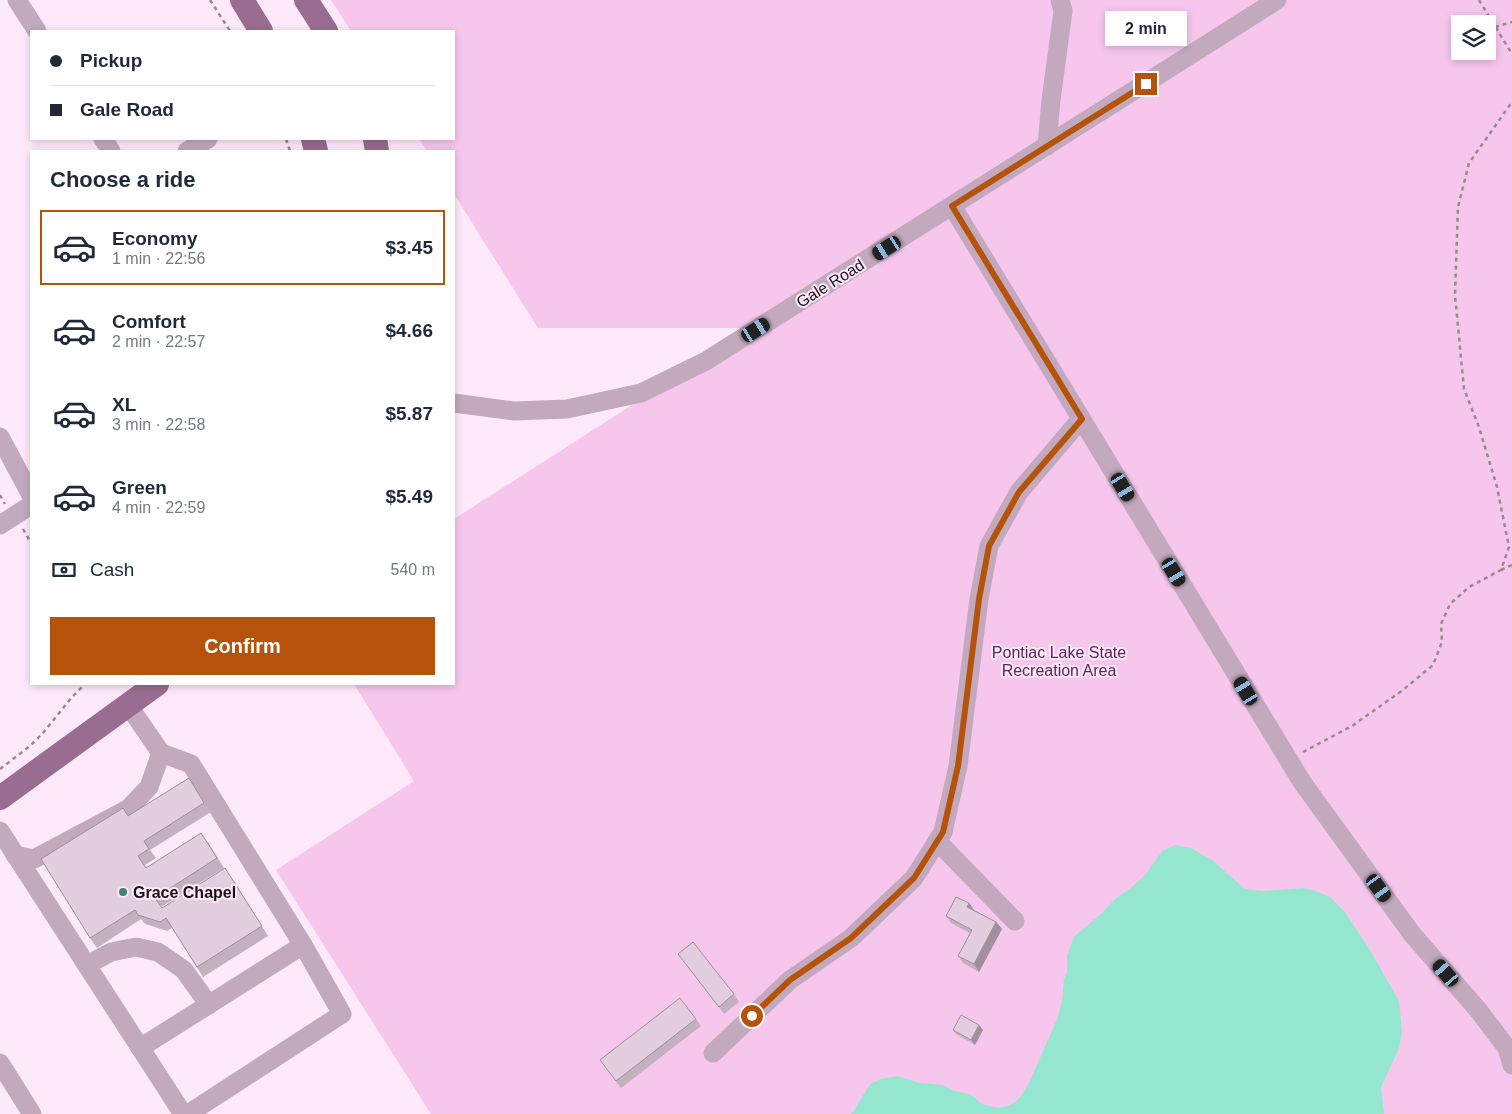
<!DOCTYPE html>
<meta charset="utf-8">
<style>
:root{--surface:#fff;--page:#f2f2f3;--text:#1f2937;--muted:#747a83;--line:#e0e1e3;--accent:#b45309}
body{margin:0;font-family:Helvetica,sans-serif;background:var(--page);color:var(--text);height:100vh;display:flex;flex-direction:column;font-size:19px;white-space:nowrap}
*{box-sizing:border-box;margin:0}
p{font-size:16px;color:var(--muted)}
.icon{flex:none;width:28px;height:28px;fill:none;stroke:currentColor;stroke-width:2;stroke-linecap:round;stroke-linejoin:round}
.map{position:relative;flex:1;overflow:hidden}
.side{position:absolute;left:30px;top:150px;width:425px;height:535px;display:flex;flex-direction:column;background:var(--surface);border-radius:0px;box-shadow:0 2px 8px #0003}
.side>*{flex:none}
.hud{position:absolute;left:30px;top:30px;width:425px;height:110px;border-radius:0px;box-shadow:0 2px 8px #0003;display:grid;align-content:center;height:110px;padding:0 20px;background:var(--surface)}
.buttons{position:absolute;left:1451px;top:15px;display:grid;gap:10px}
.buttons a{display:grid;place-items:center;width:45px;height:45px;border-radius:0px;background:var(--surface);box-shadow:0 2px 8px #0003;font-size:25px}
.end{position:absolute;width:22px;height:22px;margin:-11px;border:6px solid #b45309;background:#fff;box-shadow:0 0 0 2px #fff}
.from{border-radius:50%}
.bubble{position:absolute;height:35px;border-radius:0px;background:var(--surface);box-shadow:0 2px 8px #0003;font-size:16px;font-weight:800;line-height:35px;text-align:center}
.car{position:absolute;width:15px;height:30px;margin:-15px -8px;border-radius:6px;box-shadow:0 0 4px 1px #0007;background:linear-gradient(#222 24%,#8ab4d8 0 40%,#222 0 76%,#8ab4d8 0 86%,#222 0)}
.hud b{display:flex;align-items:center;gap:18px;height:48px;font-size:19px}
.hud b+b{border-top:1px solid var(--line)}
.hud i{width:12px;height:12px;background:var(--text)}
ul{padding:0;list-style:none}
li{display:flex;align-items:center;gap:15px;height:75px;margin:0 10px 8px;padding:0 10px;border:2px solid transparent;border-radius:0px}
li div{flex:1}
li b{display:block;font-size:19px}
li em{font-style:normal;font-weight:800}
li.selected{border-color:var(--accent)}
li>.icon{width:45px;height:45px;stroke-width:1.5}
h2{padding:0 20px;font-size:22px;line-height:60px}
.pay{display:flex;align-items:center;gap:12px;height:55px;padding:0 20px;font-size:19px}
.pay p{margin-inline-start:auto}
.cta{display:flex;gap:10px;margin-top:auto;padding:10px 20px}
.cta a{flex:1;height:58px;border-radius:0px;background:var(--accent);color:#fff;font-size:20px;font-weight:800;line-height:58px;text-align:center}
.map>svg:first-child{display:block}
.green{fill:#f6c6ed;fill-rule:evenodd}
.water{fill:#94e7ce}
.lines{fill:none;stroke-linecap:round;stroke-linejoin:round}
.path{stroke:#988995;stroke-width:2.5;stroke-dasharray:4 4;stroke-linecap:butt}
.minor{stroke:#c2a9bd;stroke-width:19}
.major{stroke:#996d91;stroke-width:24}
.wall{fill:#c3b1c0}
.shaded-wall{fill:#9f909c}
.building{fill:#e3cedf;stroke:#9f909c}
.route{stroke:#b45309;stroke-width:6}
.poi-dot{fill:#428270;stroke:#fee9fa;stroke-width:2}
.labels{text-anchor:middle;stroke-width:4;stroke-linejoin:round;paint-order:stroke}
.street-label{font-size:16px;fill:#171016;stroke:#fee9fa}
.park-label{font-size:16px;fill:#62235b;stroke:#fee9fa}
.poi-label{font-size:16px;font-weight:bold;fill:#171016;stroke:#fee9fa;text-anchor:start}
</style>
<div class="map">
<svg width="1512" height="1114" viewBox="0 0 1512 1114">
<rect width="100%" height="100%" fill="#fee9fa"/>
<path class="green" d="M331,0H1512V1114H431L276,870L414,781L354,684H454V519L752,328H538L454,194V151H427L419,139H454V31H351ZM1460,24H1488V51H1460Z"/>
<polygon class="water" points="1175,845 1191,848 1212,860 1245,889 1262,891 1303,888 1313,890 1330,897 1344,911 1367,945 1399,1001 1402,1032 1399,1048 1381,1087 1384,1114 850,1114 853,1112 870,1084 881,1079 898,1076 920,1083 943,1085 954,1091 970,1094 982,1104 993,1107 1000,1108 1010,1105 1019,1099 1029,1083 1058,1017 1062,1002 1064,979 1067,972 1067,956 1074,937 1102,913 1116,898 1132,887 1146,874 1162,851"/>
<g class="lines">
<g class="path">
<polyline points="210,0 230,31"/>
<polyline points="1479,0 1512,54"/>
<polyline points="1495,27 1512,22"/>
<polyline points="286,139 290,151"/>
<polyline points="0,495 5,504"/>
<polyline points="23,529 31,543"/>
<polyline points="1501,570 1512,565"/>
<polyline points="1303,752 1352,726 1403,690 1433,665 1442,642 1441,624 1450,604 1469,587 1501,570 1509,547 1497,487 1479,427 1464,389 1455,295 1458,207 1469,163 1512,102"/>
<polyline points="0,769 30,746 43,733 72,697 85,684"/>
</g>
<g class="minor">
<polyline points="17,0 37,31"/>
<polyline points="103,139 111,151"/>
<polyline points="1047,146 1051,100 1063,11 1060,0"/>
<polyline points="187,151 208,139"/>
<polyline points="952,206 1302,782 1412,934 1479,1011 1507,1048 1512,1065"/>
<polyline points="454,403 514,411 567,409 641,393 706,361 1277,0"/>
<polyline points="0,437 31,495"/>
<polyline points="0,525 31,505"/>
<polyline points="128,705 161,753 191,764 303,945"/>
<polyline points="0,831 183,1114"/>
<polyline points="937,841 1015,921"/>
<polyline points="15,855 34,859 128,809 149,787 161,753"/>
<polyline points="87,965 111,952 136,947 158,952 184,970 209,1005"/>
<polyline points="140,1048 303,945 342,1014 188,1114"/>
<polyline points="713,1053 790,980 851,938 914,878 943,832 958,766 979,599 989,546 1019,492 1081,419"/>
<polyline points="0,1063 32,1114"/>
</g>
<g class="major">
<polyline points="242,0 261,31"/>
<polyline points="306,0 326,31"/>
<polyline points="313,139 316,151"/>
<polyline points="375,139 377,151"/>
<polyline points="0,798 157,684"/>
</g>
</g>
<g class="wall">
<polygon points="189,778 211,812 150,850 156,858 145,865 146,867 208,842 224,868 161,907 162,908 232,878 268,936 203,977 172,928 167,931 145,924 141,919 97,948 90,938 123,808 129,816"/>
<polygon points="969,903 974,910 996,922 1002,929 979,972 963,963 958,956 970,933 951,923 946,916"/>
<polygon points="678,954 734,994 739,1002 724,1014"/>
<polygon points="696,1019 701,1026 621,1088 600,1060"/>
<polygon points="979,1025 983,1030 975,1045 956,1034 953,1030"/>
</g>
<g class="shaded-wall">
<polygon points="969,903 974,910 967,907"/>
<polygon points="996,922 1002,929 979,972 974,964"/>
<polygon points="979,1025 983,1030 975,1045 971,1040"/>
</g>
<g class="building">
<polygon points="189,778 204,803 144,841 149,849 138,856 146,868 201,833 217,858 155,898 162,908 225,868 262,926 197,967 166,918 160,922 138,915 135,910 90,938 41,859 123,808 128,816"/>
<polygon points="956,897 969,903 967,907 996,922 974,964 958,956 972,930 946,916"/>
<polygon points="693,942 734,994 719,1007 678,954"/>
<polygon points="680,998 696,1019 616,1081 600,1060"/>
<polygon points="961,1015 979,1025 971,1040 953,1030"/>
</g>
<g class="lines">
<polyline class="route" points="752,1016 790,980 851,938 914,878 943,832 958,766 979,599 989,546 1019,492 1082,419 952,206 1146,84"/>
</g>
<circle class="poi-dot" cx="123" cy="892" r="5"/>
<g class="labels">
<g class="street-label">
<text transform="translate(830 283) rotate(-32)" y="6">Gale Road</text>
</g>
<g class="park-label">
<text x="1059" y="658">Pontiac Lake State<tspan x="1059" dy="18">Recreation Area</tspan></text>
</g>
<g class="poi-label">
<text x="133" y="898">Grace Chapel</text>
</g>
</g>
</svg>
<div class="buttons">
<a><svg class="icon" aria-label="layers" viewBox="0 0 24 24"><path d="M12 4l9 5-9 5-9-5zM3 14l9 5 9-5"/></svg></a>
</div>
<i class="end from" style="left:752px;top:1016px"></i>
<i class="end" style="left:1146px;top:84px"></i>
<div class="bubble" style="left:1105px;top:11px;width:82px">2 min</div>
<i class="car" style="left:887px;top:248px;rotate:238deg"></i>
<i class="car" style="left:756px;top:330px;rotate:58deg"></i>
<i class="car" style="left:1123px;top:487px;rotate:149deg"></i>
<i class="car" style="left:1174px;top:572px;rotate:149deg"></i>
<i class="car" style="left:1246px;top:691px;rotate:329deg"></i>
<i class="car" style="left:1379px;top:888px;rotate:144deg"></i>
<i class="car" style="left:1446px;top:973px;rotate:319deg"></i>
<div class="hud">
<b><i class="from"></i>Pickup</b>
<b><i></i>Gale Road</b>
</div>
<section class="side">
<h2>Choose a ride</h2>
<ul>
<li class="selected"><svg class="icon" aria-label="car" viewBox="0 0 24 24"><path d="M5 17H2v-5l4-1 3-4h7l3 4 3 1v5h-3M9 17h6M6 11h13"/><circle cx="7" cy="17" r="2"/><circle cx="17" cy="17" r="2"/></svg><div><b>Economy</b><p>1 min · 22:56</p></div><em>$3.45</em></li>
<li><svg class="icon" aria-label="car" viewBox="0 0 24 24"><path d="M5 17H2v-5l4-1 3-4h7l3 4 3 1v5h-3M9 17h6M6 11h13"/><circle cx="7" cy="17" r="2"/><circle cx="17" cy="17" r="2"/></svg><div><b>Comfort</b><p>2 min · 22:57</p></div><em>$4.66</em></li>
<li><svg class="icon" aria-label="car" viewBox="0 0 24 24"><path d="M5 17H2v-5l4-1 3-4h7l3 4 3 1v5h-3M9 17h6M6 11h13"/><circle cx="7" cy="17" r="2"/><circle cx="17" cy="17" r="2"/></svg><div><b>XL</b><p>3 min · 22:58</p></div><em>$5.87</em></li>
<li><svg class="icon" aria-label="car" viewBox="0 0 24 24"><path d="M5 17H2v-5l4-1 3-4h7l3 4 3 1v5h-3M9 17h6M6 11h13"/><circle cx="7" cy="17" r="2"/><circle cx="17" cy="17" r="2"/></svg><div><b>Green</b><p>4 min · 22:59</p></div><em>$5.49</em></li>
</ul>
<div class="pay"><svg class="icon" aria-label="cash" viewBox="0 0 24 24"><path d="M3 7h18v10H3z"/><circle cx="12" cy="12" r="2"/></svg>Cash<p>540 m</p></div>
<div class="cta"><a>Confirm</a></div>
</section>
</div>
